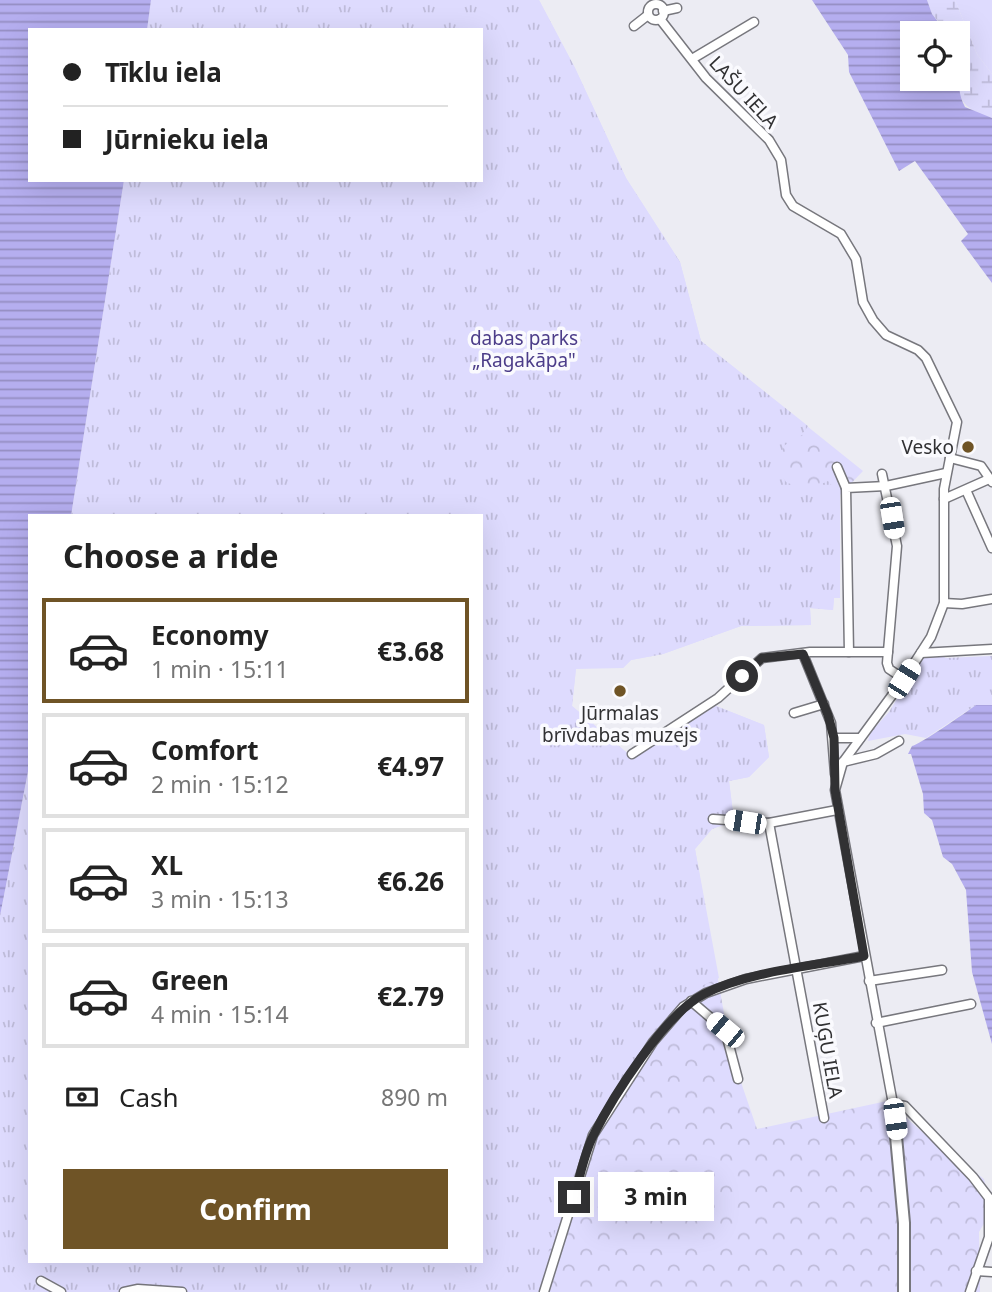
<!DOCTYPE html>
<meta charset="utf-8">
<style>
:root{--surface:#fff;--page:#f6f6f6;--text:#222;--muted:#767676;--line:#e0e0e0;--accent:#6f5426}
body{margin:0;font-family:"Noto Sans",sans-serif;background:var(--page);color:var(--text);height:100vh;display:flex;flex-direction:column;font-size:26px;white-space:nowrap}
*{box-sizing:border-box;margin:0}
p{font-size:23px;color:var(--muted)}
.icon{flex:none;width:38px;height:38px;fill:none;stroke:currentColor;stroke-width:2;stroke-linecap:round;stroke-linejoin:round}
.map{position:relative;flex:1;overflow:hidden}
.sheet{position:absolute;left:28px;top:514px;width:455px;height:749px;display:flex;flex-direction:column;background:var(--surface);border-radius:0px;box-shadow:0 7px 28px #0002}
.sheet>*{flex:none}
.hud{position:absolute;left:28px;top:28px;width:455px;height:154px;border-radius:0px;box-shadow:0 7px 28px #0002;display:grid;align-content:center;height:154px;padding:0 35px;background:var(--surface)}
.fabs{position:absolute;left:900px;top:21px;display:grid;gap:14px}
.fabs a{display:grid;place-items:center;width:70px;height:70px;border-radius:0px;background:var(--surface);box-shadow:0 7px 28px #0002;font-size:35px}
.end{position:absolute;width:32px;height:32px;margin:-16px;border:9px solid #313133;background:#fff;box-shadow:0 0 0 4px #fff}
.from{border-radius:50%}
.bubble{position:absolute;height:49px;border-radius:0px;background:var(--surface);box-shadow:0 7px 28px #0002;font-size:23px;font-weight:700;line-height:49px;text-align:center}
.car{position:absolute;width:21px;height:42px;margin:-21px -10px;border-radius:9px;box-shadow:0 0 5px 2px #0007;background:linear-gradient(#fff 24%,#345 0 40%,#fff 0 76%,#345 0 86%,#fff 0)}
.hud b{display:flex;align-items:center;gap:24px;height:66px;font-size:26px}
.hud b+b{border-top:2px solid var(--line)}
.hud i{width:18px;height:18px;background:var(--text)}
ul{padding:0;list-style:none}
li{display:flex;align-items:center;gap:21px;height:105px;margin:0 14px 10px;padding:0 21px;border:4px solid var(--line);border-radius:0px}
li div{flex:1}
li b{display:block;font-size:26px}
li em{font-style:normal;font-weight:700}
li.selected{border-color:var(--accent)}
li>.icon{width:63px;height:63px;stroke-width:1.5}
h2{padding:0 35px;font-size:32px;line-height:84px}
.pay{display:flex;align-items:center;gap:18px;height:77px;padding:0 35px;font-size:26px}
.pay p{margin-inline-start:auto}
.action{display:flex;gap:14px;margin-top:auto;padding:14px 35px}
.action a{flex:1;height:80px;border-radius:0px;background:var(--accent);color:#fff;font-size:28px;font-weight:700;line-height:80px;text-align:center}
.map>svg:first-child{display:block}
.grass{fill:#dedbfe}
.forest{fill:url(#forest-crowns)}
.wetland{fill:url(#wetland-marsh)}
.park{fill:url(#park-tufts)}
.water{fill:url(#water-rules)}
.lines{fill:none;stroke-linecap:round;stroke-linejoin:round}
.minor-casing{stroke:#77777d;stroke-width:11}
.major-casing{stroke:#77777d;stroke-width:14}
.minor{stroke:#fff;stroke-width:8}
.major{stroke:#fff;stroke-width:10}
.route{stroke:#313133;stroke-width:9}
.poi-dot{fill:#6f5426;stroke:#fafafe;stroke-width:2.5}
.labels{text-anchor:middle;stroke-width:7;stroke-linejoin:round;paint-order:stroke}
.street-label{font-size:19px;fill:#313133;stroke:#fafafe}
.park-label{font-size:19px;fill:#4c3d89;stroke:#fafafe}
.poi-label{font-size:19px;fill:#313133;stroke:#fafafe;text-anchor:end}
</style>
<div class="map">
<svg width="992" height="1292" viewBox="0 0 992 1292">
<defs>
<pattern id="forest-crowns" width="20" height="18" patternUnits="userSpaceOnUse" patternTransform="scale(1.75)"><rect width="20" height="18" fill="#dedbfe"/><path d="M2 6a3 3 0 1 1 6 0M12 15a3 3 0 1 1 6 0" fill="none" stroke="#bfbcda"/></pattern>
<pattern id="wetland-marsh" width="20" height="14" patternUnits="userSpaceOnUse" patternTransform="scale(1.75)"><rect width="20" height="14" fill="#dedbfe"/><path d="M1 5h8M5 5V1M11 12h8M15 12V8" fill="none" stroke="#bfbcda"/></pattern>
<pattern id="park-tufts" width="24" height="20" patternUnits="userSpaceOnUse" patternTransform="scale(1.75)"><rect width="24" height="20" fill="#dedbfe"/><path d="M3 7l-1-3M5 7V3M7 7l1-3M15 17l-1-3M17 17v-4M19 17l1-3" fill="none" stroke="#bfbcda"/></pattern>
<pattern id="water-rules" width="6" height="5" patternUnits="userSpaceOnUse" patternTransform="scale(1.75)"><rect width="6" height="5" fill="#b5aeef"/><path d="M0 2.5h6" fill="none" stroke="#948ec2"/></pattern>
</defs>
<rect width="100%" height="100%" fill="#ececf3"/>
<polygon class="grass" points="955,0 992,0 992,74 977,54"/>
<polygon class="forest" points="539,0 575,68 626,178 680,262 701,341 863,471 840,495 840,598 834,598 833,610 810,608 811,625 741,626 663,654 631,660 623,668 576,668 572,706 633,758 716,706 764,725 769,757 749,777 729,781 734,821 712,829 695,849 731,1053 757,1129 887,1101 929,1138 984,1179 992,1210 979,1232 980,1292 40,1292 481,1262 481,30"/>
<path class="wetland" d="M927,0H955L977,54L992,74V118C945,106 957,74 957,33H943V27L932,14Z"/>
<g class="park">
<polygon points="151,0 539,0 575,68 626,178 680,262 701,341 808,426 802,435 785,445 775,465 786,482 806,491 828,481 840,495 840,598 834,598 833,610 810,608 811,625 741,626 663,654 631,660 623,668 576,669 572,706 633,758 716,706 764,725 769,757 749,777 729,781 734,821 712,829 695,849 719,978 686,993 655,1029 576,1168 535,1292 0,1292 0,916 30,761 30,1262 481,1262 481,516 71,516 124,180 481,180 481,30 147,30"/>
<polygon points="944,654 945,658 992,656 992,705 976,705 926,738 905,734 868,741 870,733 889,712 923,656"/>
</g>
<g class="water">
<polygon points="0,0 151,0 147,30 30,30 30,180 124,180 71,516 30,516 30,761 0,916"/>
<path d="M812,0H927L932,14L943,28V33H912V79H957V72C960,86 958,94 965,107L992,118V283L961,241L968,234L915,161L899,171L849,72L848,55Z"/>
<path d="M976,705H992V1044L972,972L966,890L952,864L943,857L932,820L924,813L923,794L911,754H908L912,746C919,745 965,713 976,705Z"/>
</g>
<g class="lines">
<defs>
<g id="minor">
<circle cx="656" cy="12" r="8"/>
<polyline points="663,11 677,8"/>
<polyline points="660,19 706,78 769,140 781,160 786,195 793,206 841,234 856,259 863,302 873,320 886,335 918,350 926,358 957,422 944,489 944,603 931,637 904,679 843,762 835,790 893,1104 905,1106 973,1177 989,1198 989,1237 970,1292"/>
<polyline points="634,26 648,15"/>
<polyline points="692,59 754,22"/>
<polyline points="950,458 981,466 992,482"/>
<polyline points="837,467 846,488"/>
<polyline points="882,474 897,546 887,663 889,669 904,679"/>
<polyline points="966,490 992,548"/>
<polyline points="944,499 989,479"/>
<polyline points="944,603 962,604 992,599"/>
<polyline points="849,652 846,488 886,486 946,473"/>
<polyline points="921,653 992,649"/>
<polyline points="803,654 831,723 835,774"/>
<polyline points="794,713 824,704"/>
<polyline points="834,738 860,738"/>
<polyline points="632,754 718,698 762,658 810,652 888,652"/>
<polyline points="843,762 876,754 899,741"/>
<polyline points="713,819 769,823 837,810"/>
<polyline points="769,823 824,1118"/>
<polyline points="869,981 942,970"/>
<polyline points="691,1001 725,1030 738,1079"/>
<polyline points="876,1023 971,1004"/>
<polyline points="976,1271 992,1272"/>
<polyline points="41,1281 61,1292"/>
<polyline points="124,1292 138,1289 182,1292"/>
<polyline points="544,1292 593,1135 653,1042 683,1007 706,993 746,979 864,956"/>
</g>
<polyline id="major" points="893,1104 904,1223 904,1292"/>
</defs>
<use href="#minor" class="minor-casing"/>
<use href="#major" class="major-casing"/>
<use href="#minor" class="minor"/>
<use href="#major" class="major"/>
</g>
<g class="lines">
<path class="route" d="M574,1197C580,1177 584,1154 593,1136C613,1096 665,1014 704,994C749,971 814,966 864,956L835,790L834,738L828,715L803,654L762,658L742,676"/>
</g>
<g class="poi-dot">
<circle cx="968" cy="447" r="7"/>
<circle cx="620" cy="691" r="7"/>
</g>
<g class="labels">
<g class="street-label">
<text transform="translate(744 92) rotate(47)" y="7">LAŠU IELA</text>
<text transform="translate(828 1050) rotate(80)" y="7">KUĢU IELA</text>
</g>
<g class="park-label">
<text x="524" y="345">dabas parks<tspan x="524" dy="22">„Ragakāpa"</tspan></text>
</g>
<g class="poi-label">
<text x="954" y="454">Vesko</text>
<text x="620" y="720" text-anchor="middle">Jūrmalas<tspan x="620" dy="22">brīvdabas muzejs</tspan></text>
</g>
</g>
</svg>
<div class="fabs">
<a><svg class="icon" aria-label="locate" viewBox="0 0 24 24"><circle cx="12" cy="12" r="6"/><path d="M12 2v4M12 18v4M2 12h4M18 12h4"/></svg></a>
</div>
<i class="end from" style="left:742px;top:676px"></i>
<i class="end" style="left:574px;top:1197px"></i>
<div class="bubble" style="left:598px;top:1172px;width:116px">3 min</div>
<i class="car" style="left:892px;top:518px;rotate:171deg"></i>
<i class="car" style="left:904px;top:679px;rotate:32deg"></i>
<i class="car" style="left:745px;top:822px;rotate:279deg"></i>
<i class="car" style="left:725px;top:1030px;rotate:310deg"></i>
<i class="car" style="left:895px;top:1119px;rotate:172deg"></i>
<div class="hud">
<b><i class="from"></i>Tīklu iela</b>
<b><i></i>Jūrnieku iela</b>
</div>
<section class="sheet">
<h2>Choose a ride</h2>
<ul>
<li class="selected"><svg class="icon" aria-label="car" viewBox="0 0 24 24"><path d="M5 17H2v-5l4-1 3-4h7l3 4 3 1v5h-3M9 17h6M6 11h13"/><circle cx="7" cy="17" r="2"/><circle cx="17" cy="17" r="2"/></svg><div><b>Economy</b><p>1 min · 15:11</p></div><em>€3.68</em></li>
<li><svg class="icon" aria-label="car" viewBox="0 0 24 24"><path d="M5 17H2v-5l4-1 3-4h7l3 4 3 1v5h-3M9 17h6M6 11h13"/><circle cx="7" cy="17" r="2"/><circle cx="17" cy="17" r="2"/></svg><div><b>Comfort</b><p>2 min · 15:12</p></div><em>€4.97</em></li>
<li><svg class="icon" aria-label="car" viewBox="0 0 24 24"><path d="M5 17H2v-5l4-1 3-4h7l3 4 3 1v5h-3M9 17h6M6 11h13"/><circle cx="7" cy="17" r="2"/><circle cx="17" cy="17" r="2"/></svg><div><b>XL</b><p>3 min · 15:13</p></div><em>€6.26</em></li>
<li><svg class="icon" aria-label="car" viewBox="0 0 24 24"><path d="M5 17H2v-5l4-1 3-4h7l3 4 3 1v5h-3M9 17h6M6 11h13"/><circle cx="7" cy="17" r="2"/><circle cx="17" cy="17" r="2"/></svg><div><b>Green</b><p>4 min · 15:14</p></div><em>€2.79</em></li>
</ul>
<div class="pay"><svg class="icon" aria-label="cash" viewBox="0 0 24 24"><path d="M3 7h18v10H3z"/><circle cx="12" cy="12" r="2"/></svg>Cash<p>890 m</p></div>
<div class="action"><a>Confirm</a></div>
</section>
</div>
